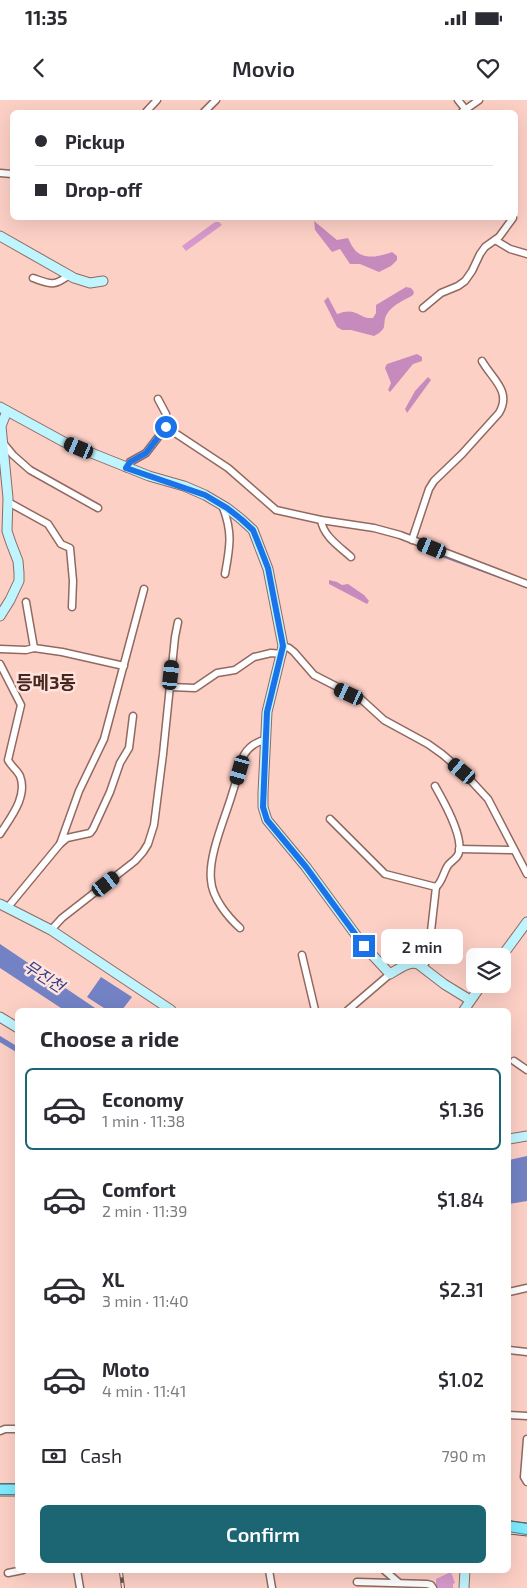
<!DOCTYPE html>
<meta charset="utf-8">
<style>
:root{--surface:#fff;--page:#f7f7f7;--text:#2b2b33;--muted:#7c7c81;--line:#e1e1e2;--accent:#1c6573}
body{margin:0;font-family:"Exo 2","Noto Sans KR",sans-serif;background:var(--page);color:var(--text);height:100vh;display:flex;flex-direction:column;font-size:19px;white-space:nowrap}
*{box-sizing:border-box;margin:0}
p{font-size:16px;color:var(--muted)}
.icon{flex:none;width:28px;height:28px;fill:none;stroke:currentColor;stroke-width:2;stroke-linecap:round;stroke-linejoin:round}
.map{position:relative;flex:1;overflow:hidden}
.panel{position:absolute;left:15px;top:908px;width:496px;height:565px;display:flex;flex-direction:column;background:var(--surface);border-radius:8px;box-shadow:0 5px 20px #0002}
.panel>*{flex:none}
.top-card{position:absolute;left:10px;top:10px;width:508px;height:110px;border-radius:8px;box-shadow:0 5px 20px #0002;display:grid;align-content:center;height:110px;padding:0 25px;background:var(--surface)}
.tools{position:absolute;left:466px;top:848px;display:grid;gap:10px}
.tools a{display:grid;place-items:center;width:45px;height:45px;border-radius:8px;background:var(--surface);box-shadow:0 5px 20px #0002;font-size:25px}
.end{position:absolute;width:22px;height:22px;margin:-11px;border:6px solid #1a73e8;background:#fff;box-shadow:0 0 0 2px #fff}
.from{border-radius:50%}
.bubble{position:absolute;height:35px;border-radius:8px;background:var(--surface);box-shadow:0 5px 20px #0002;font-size:16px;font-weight:600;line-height:35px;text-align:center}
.car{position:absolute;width:15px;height:30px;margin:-15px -8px;border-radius:6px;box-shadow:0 0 4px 1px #0007;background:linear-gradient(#222 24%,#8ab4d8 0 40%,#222 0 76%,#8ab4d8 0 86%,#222 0)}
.top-card b{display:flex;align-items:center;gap:18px;height:48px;font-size:19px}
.top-card b+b{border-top:1px solid var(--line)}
.top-card i{width:12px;height:12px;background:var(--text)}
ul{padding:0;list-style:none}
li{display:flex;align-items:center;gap:15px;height:82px;margin:0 10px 8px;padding:0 15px;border:2px solid transparent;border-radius:8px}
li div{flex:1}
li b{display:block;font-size:19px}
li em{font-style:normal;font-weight:600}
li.active{border-color:var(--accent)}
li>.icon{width:45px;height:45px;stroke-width:1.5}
h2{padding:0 25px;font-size:22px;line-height:60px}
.pay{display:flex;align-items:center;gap:12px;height:55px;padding:0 25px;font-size:19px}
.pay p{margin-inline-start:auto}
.action{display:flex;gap:10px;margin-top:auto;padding:10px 25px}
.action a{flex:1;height:58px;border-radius:8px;background:var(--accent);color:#fff;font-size:20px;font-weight:600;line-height:58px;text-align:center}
.status{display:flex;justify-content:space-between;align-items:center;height:35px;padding:0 25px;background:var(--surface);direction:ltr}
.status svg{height:14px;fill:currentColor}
header{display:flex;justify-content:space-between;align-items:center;height:65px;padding:0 25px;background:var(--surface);font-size:22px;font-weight:600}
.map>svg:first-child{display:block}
.green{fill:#d89acd}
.forest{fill:#c78abd}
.water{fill:#7282c4}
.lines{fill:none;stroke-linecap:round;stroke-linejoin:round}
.stream{stroke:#7282c4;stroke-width:2}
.canal{stroke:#7282c4;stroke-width:5.5}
.street-casing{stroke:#916961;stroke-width:9}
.secondary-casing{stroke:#916961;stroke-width:11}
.primary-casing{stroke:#2595a7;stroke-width:12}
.street{stroke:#fff;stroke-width:6}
.secondary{stroke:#bff5fe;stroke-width:9}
.primary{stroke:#7febfd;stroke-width:10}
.tram{stroke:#705651;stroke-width:1}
.rail-casing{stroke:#705651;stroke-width:4}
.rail{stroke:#fee2dc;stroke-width:2;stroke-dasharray:5.5;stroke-linecap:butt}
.route{stroke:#1a73e8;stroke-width:6}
.labels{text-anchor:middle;stroke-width:5;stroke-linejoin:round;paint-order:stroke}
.water-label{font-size:16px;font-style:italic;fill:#303b8a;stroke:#fee2dc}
.quarter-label{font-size:18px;font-weight:bold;fill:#47261f;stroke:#fee2dc}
</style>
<div class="status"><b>11:35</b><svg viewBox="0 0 49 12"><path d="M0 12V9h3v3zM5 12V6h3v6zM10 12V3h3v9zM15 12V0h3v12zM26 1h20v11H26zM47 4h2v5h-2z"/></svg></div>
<header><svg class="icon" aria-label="back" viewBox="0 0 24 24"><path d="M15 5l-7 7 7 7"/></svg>Movio<svg class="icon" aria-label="heart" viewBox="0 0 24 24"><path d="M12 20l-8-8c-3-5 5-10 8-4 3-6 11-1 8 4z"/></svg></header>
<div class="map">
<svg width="527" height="1488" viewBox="0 0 527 1488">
<rect width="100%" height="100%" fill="#fdd0c6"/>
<g class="green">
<polygon points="215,122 219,122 222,125 186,151 182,146"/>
<polygon points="451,1472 455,1483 453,1484 453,1488 436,1488 436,1479"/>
</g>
<g class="forest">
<path d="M314,121L337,140L348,138C350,142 353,149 357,152C367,160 381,156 392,152L397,156V160L391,166L379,172L360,164H350L340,149L332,152L315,130Z"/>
<path d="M406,187L411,188L414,192L413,195C405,200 392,205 387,214C381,224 390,228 374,236L351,230H342L337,227L324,201L328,197L337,214C357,206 358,219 373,218L376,213V205Z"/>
<polygon points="417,254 422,257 422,261 413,264 390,292 388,290 391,283 385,268 387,264"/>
<polygon points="428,277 431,280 407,313 405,309 415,291"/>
<polygon points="329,480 337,482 342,485 348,484 364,495 369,501 367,504 329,484"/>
</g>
<g class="water">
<polygon points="0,844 98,910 64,910 0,868"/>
<polygon points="101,877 132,897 122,910 107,910 87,897"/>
<polygon points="527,1056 527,1101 509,1104 509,1060"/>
</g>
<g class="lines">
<polyline class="stream" points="423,449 510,481"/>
<polyline class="canal" points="0,939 18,950"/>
<defs>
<g id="street">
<polyline points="458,0 466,10"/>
<polyline points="146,12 157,0"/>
<polyline points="204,12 216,0"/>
<polyline points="462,12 479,0"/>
<polyline points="0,73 12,74"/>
<polyline points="495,140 510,149 527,154"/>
<path d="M33,178C50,184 54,187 69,175"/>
<polyline points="423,208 441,193 458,186 465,181 472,171 480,154 485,147 499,137 513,118"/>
<polyline points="166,327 228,368 276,410 321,420 374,428 400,435 527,484"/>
<polyline points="3,343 13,355 30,370 98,408"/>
<polyline points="126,368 130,362 146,353 166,327 166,314 158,299"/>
<polyline points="8,402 48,424 61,444 70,448 73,481 72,507"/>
<path d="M222,405C233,432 230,447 225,474"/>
<path d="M321,420C323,436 340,447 351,457"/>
<path d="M412,440L429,389L434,381L462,354L499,313C512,291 492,279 482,261"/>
<polyline points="283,546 289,548 294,552 314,575 361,599 384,620 428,644 442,654 462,671 488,699 527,774"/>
<polyline points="34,548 62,552 124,566"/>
<polyline points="0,549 26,550 34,548 26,502"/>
<path d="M0,564L21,605L8,660C11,666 17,670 20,676C28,697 10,718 0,734"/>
<polyline points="170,587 195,588 217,573 235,570 254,557 271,553 282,554"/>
<path d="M435,686C443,700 463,735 459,752C458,759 450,761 447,767C443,774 442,782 436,787"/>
<polyline points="330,719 385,774 436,787 428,858 423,867"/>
<polyline points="60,744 79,691 104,639 144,489"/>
<polyline points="459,749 514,750"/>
<polyline points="8,807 60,744 67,738 90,733 93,729 110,692 120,663 129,648 133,616"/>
<path d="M240,828C228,817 212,798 211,780C208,755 226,716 233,691C237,680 239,665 244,655C249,646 256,642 265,640"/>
<polyline points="51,830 62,818 135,761 143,752 148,744 154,725 163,654 175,537 178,522"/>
<polyline points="302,855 315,910"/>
<polyline points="348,910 390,874"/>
<polyline points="514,961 527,970"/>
<polyline points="509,1192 527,1188"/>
<polyline points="509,1250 527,1252"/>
<polyline points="509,1315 527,1316"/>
<polyline points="0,1331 5,1329 18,1329"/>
<polyline points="527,1339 524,1377 527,1382"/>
<polyline points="77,1470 80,1488"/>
<polyline points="269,1470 272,1488"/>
<polyline points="384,1470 398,1482"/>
<polyline points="8,1473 23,1470"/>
<polyline points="357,1482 427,1484 431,1485 433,1488"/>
</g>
<g id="secondary">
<polyline points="0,136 74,178 90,183 103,181"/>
<path d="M0,307L64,342L149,376L184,386L205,395L227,408L241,419L253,430L268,469L283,546L267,612L263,693V707L267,720L306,767L364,846L390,874C399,869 408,861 418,864L444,884L470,900"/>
<polyline points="0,516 10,500 19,481 19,473 18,461 11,443 7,431 8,398 1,326 7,311"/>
<polyline points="0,804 51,830 171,910"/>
<polyline points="502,856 527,822"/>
<polyline points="464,910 482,884"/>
<polyline points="0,917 18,928"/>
<polyline points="509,1039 527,1036"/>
<polyline points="464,1488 465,1470"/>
</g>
<g id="primary">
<polyline points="0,1389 18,1389"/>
<polyline points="509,1426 527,1429"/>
</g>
</defs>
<use href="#street" class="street-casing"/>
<use href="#secondary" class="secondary-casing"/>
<use href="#primary" class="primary-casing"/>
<use href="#street" class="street"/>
<use href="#secondary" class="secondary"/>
<use href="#primary" class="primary"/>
<g class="tram">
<polyline points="0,1384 18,1384"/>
<polyline points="0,1396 18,1396"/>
<polyline points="509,1421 527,1423"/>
<polyline points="509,1434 527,1436"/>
</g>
<defs>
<polyline id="rail" points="121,1472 123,1488"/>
</defs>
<use href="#rail" class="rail-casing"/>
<use href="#rail" class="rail"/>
</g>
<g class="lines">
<polyline class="route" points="166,327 146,353 130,362 126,368 205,395 227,408 241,419 253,430 261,450 268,468 283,546 267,612 263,707 267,720 306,767 364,846"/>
</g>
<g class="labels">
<g class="water-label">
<text transform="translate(44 876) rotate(33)" y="6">무진천</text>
</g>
<g class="quarter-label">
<text x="46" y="589">등메3동</text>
</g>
</g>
</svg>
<div class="tools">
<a><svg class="icon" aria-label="layers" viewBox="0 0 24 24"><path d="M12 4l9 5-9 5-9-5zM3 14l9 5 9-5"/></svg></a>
</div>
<i class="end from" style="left:166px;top:327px"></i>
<i class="end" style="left:364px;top:846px"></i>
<div class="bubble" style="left:381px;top:829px;width:82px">2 min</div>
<i class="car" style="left:79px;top:348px;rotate:293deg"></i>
<i class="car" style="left:432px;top:448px;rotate:292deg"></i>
<i class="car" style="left:171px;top:575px;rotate:6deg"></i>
<i class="car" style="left:349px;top:594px;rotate:295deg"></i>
<i class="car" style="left:240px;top:670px;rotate:196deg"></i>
<i class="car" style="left:462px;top:671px;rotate:310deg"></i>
<i class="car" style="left:106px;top:784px;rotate:52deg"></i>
<div class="top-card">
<b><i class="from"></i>Pickup</b>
<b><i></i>Drop-off</b>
</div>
<section class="panel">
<h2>Choose a ride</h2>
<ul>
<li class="active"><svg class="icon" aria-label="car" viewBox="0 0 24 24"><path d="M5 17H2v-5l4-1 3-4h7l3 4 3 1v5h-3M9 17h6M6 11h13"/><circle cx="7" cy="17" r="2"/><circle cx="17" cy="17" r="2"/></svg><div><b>Economy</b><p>1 min · 11:38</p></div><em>$1.36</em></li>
<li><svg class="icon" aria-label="car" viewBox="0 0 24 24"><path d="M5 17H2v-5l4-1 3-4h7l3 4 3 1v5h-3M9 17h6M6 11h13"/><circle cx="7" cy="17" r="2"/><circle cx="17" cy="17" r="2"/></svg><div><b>Comfort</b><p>2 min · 11:39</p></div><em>$1.84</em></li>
<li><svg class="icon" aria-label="car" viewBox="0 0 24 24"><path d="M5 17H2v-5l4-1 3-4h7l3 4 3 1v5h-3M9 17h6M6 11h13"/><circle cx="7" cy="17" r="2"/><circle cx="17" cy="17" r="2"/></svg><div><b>XL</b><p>3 min · 11:40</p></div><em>$2.31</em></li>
<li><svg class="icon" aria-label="car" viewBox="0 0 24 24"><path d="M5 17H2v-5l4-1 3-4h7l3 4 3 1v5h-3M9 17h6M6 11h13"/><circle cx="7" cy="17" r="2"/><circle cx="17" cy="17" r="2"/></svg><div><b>Moto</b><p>4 min · 11:41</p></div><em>$1.02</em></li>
</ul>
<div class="pay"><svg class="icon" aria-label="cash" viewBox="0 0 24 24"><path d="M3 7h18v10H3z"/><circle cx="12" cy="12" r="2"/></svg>Cash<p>790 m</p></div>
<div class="action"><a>Confirm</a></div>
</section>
</div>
